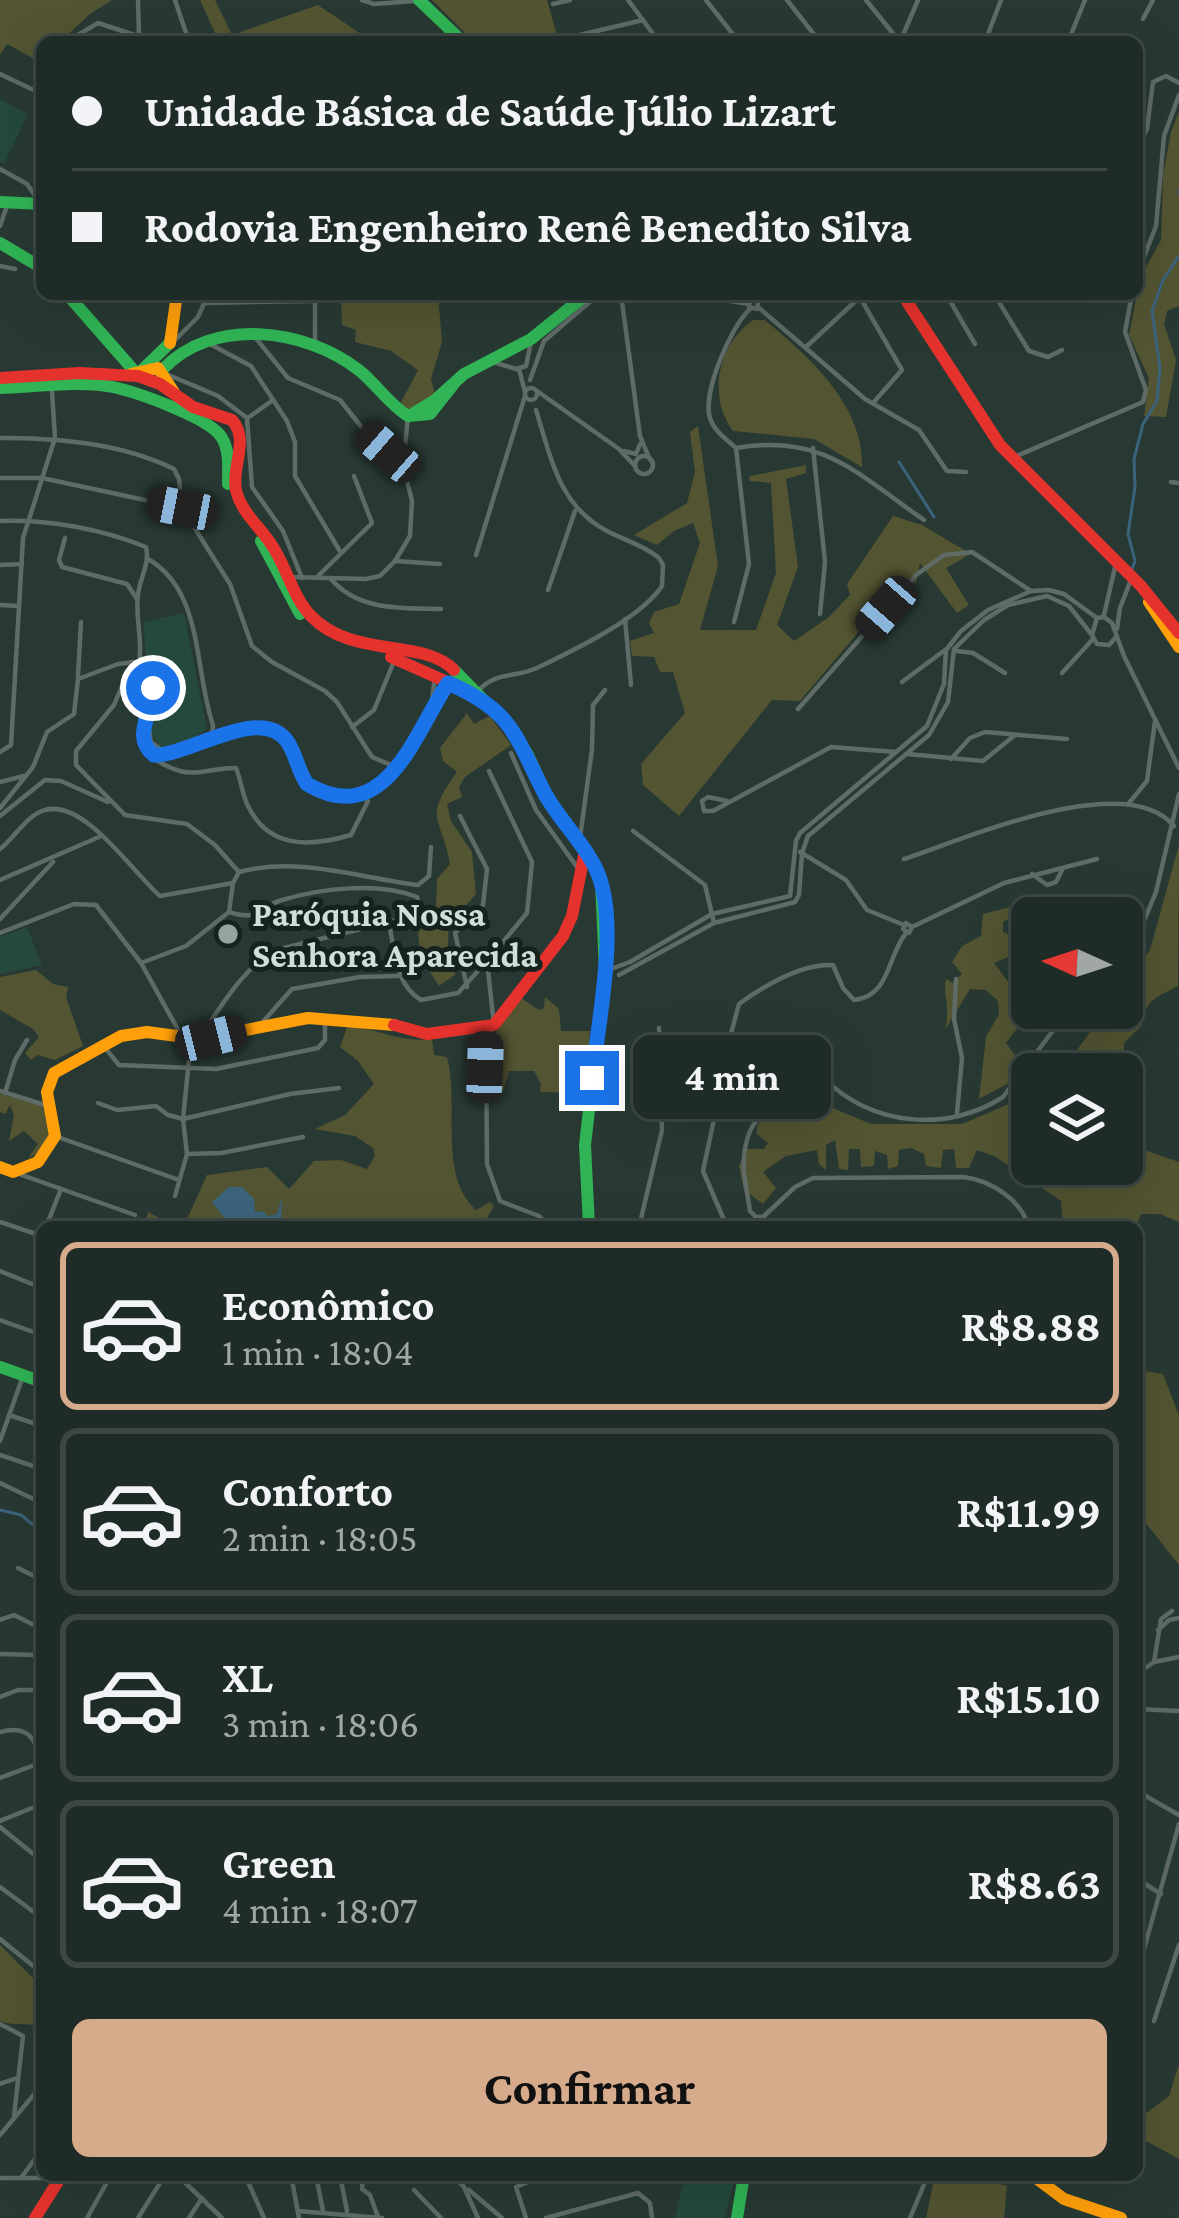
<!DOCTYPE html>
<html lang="pt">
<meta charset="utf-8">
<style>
:root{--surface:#1e2b26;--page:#26332e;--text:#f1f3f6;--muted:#a1a7a7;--line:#3c4743;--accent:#d6ab8b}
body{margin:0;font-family:"Crimson Pro",serif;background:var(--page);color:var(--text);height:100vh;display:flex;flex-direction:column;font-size:45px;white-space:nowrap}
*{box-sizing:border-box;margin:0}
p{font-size:39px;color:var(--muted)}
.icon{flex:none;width:66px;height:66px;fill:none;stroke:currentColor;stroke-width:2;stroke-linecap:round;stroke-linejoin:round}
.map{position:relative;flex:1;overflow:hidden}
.sheet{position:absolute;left:36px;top:1221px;width:1107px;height:960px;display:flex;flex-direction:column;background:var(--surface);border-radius:18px;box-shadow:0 12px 48px #0002,0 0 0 3px var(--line)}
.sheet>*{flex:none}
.top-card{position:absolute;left:36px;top:36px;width:1107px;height:264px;border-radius:18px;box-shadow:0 12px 48px #0002,0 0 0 3px var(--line);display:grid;align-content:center;height:264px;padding:0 36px;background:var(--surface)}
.needle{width:78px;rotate:273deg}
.fabs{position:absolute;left:1011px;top:897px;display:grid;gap:24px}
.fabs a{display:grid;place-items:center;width:132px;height:132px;border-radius:18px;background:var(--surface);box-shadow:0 12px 48px #0002,0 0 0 3px var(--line);font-size:60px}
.end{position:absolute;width:54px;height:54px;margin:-27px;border:15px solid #1a73e8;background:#fff;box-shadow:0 0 0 6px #fff}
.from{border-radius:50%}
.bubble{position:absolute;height:84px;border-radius:18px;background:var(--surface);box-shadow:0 12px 48px #0002,0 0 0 3px var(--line);font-size:39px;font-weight:700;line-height:84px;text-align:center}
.car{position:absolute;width:36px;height:72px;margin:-36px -18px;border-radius:15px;box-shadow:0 0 9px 3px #0007;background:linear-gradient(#222 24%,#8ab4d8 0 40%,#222 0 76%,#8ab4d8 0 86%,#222 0)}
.top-card b{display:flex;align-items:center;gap:42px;height:114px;font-size:45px}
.top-card b+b{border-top:3px solid var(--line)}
.top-card i{width:30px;height:30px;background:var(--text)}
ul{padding:21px 0 0;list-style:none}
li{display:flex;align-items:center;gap:36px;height:168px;margin:0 24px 18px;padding:0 12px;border:6px solid var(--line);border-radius:18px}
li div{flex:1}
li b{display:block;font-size:45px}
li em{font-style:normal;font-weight:700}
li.selected{border-color:var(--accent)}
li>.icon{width:108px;height:108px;stroke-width:1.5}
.action{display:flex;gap:24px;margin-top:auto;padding:24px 36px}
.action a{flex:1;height:138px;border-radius:18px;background:var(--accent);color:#111;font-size:48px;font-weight:700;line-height:138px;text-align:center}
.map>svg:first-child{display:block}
.built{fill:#25493d}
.green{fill:#535432}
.water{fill:#3b637b}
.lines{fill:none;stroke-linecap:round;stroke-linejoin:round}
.stream{stroke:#3b637b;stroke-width:3}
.street{stroke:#5f6b67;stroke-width:4.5}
.fast{stroke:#30b455;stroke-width:12}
.slow{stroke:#ff9f0a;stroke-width:12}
.jam{stroke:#e5322d;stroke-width:12}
.route{stroke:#1a73e8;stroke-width:15}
.poi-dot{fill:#94a59f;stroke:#16221e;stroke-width:4.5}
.labels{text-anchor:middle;stroke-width:10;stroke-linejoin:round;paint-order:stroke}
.poi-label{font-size:36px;font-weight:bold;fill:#cedfd9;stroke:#16221e;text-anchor:start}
</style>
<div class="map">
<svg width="1179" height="2218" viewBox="0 0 1179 2218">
<rect width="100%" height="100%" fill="#283933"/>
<g class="built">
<polygon points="0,99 28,114 4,164 0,162"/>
<polygon points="184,613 207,729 185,743 160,747 151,733 156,686 146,663 144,622"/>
<polygon points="27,927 42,965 0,974 0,937"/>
<polygon points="734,2181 724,2218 675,2218 683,2184"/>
</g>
<g class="green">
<polygon points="0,0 112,0 90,14 60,42 42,42 42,63 7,44 0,55"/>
<polygon points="200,0 215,0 232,35 318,5 373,42 219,42"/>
<polygon points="432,0 547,0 559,42 488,42 485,34 474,42"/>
<polygon points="1179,112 1179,306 1167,311 1164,324 1176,360 1166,417 1144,416 1149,378 1129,335 1140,278 1161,240 1163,175 1171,132"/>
<path d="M341,294H438L442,342L431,379L435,394C426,404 412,413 399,406L418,370L391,351L355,342L356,330L342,325Z"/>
<path d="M753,320H765C809,357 864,405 862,467L814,439L733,431C707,396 718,344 753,320Z"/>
<polygon points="698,426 718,566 700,630 756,630 776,573 771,483 749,481 750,476 806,465 806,473 786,479 798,567 777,625 794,641 829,617 850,595 847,584 893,516 922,525 971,554 946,568 969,605 957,613 920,563 916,583 901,582 800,701 772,700 679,816 643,785 641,764 685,713 673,672 660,672 654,657 632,656 630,641 654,633 649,623 654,612 679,604 700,543 693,523 674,531 657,545 634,535 687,503 695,472 690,432"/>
<path d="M467,713L474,724L490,716L511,745L465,777L459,787L462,797L447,804L451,821L472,852L476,894L449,924L447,964L456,974L439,986L421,958L418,933L436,906L437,879L450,864C441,814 422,821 457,772L443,761L440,748Z"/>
<path d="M1179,845L1178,986C1158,997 1144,999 1142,1025L1124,1043V1063L1103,1074H1060L1107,1008H1122V988L1150,950Z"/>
<path d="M1014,906L1022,913L1003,922V932L1018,939L1026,949L994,963L1013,988L1032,973L1031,1010L1006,1043L1022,1065L1007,1084L979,1099L986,1037L999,1014L998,1001L986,990L970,989L945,1030C951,1007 942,991 946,979L953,983L962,974L952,962L962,946L981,936L983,914Z"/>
<polygon points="36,970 53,984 68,987 66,997 83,1046 55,1060 38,1055 31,1060 25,1053 39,1037 33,1029 0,1010 0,977"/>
<polygon points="545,997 559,1009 561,1031 590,1031 585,1093 540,1092 541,1084 534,1071 509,1071 503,1092 492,1092 494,1035 521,998 539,1010 544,1008"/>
<path d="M348,1024C377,1030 403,1043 432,1039L434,1055L447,1057C460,1103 437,1175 476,1210L490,1202L494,1206L487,1218L496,1227H144L148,1212L171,1224L188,1217L207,1175L267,1167L289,1189L314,1161L341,1160L367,1169L375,1156L373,1148L355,1136L315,1129L345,1115L374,1084L358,1061L340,1047Z"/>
<polygon points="782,1087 871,1124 962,1124 1032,1094 1032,1164 1122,1164 1122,1134 1144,1150 1179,1162 1179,1222 1160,1214 1141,1214 1136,1227 1063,1227 1061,1201 996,1157 977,1150 969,1168 956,1168 954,1149 943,1150 941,1168 926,1166 924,1154 911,1148 899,1150 898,1166 888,1169 887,1155 875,1151 874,1166 861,1167 860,1149 849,1149 848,1170 839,1169 835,1140 826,1145 826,1170 819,1164 817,1150 786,1156 763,1172 776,1188 763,1204 744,1190 739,1166 747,1149 764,1149 768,1143 756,1133 758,1124 774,1110 790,1117 799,1099"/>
<path d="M0,1094L42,1105L53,1133C47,1146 42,1152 28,1158L38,1144L24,1131L9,1141L14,1115L10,1105L5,1114L0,1112Z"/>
<polygon points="1137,1370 1163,1374 1179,1416 1179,1565 1137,1512"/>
<path d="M0,1945L42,1987V2028C28,2021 15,2027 0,2021Z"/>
<polygon points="1179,2064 1179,2159 1137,2136 1137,2120 1169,2096"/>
<polygon points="945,2175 970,2175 1007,2186 1004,2218 926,2218 934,2179"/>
</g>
<polygon class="water" points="229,1187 242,1187 254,1199 255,1212 263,1211 268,1216 277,1214 282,1197 281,1227 231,1227 212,1202"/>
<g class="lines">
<g class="stream">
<polyline points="1179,191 1179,193"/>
<polyline points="899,462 934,517"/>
<polyline points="1132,569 1135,561 1128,534 1135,487 1134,459 1143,424 1157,401 1160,368 1152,311 1163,280 1179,256"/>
<polyline points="0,1510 21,1515 42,1532"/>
</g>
<g class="street">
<polyline points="138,0 139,36"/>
<polyline points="175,0 189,42"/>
<polyline points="362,0 374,4 415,1"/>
<polyline points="628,0 659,42"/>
<polyline points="706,0 739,42"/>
<polyline points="787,0 820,42"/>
<polyline points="866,0 900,42 918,0"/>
<polyline points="553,4 570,0"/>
<polyline points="1143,19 1153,0"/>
<polyline points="563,39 643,20"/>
<polyline points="66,42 98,23 156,42"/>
<polyline points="985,42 1001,0"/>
<polyline points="1068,42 1085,0"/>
<polyline points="0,74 42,94"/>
<polyline points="1137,149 1147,129 1153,82 1166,76 1179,83"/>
<polyline points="0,169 27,184 40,203"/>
<polyline points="1137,203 1137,220"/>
<polyline points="0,226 8,203"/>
<polyline points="0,266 15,269"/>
<polyline points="1137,275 1156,226 1164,136 1179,95"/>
<polyline points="315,294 315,348"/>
<polyline points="621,294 640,436 650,460"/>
<polyline points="689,294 748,304"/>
<polyline points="858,294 902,370 873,403"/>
<polyline points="946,294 975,344"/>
<polyline points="994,294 1029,351 1048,357 1062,350"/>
<polygon points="750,300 758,301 757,309 749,307"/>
<polyline points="758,301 773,294"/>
<polyline points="206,303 315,301"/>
<polyline points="758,307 865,399 919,430 947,471 966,472"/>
<polyline points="254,336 288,378 340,400 367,434 403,465 412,501 410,536 395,561 380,576 366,579 291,577"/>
<polyline points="175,340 198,317 208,294"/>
<polyline points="206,342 251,366 287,421 295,442 295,476 341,553"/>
<polyline points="807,346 860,297"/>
<polyline points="493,362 516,369 526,366 531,342"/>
<polyline points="519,369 525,392"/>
<polyline points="164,373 218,396 247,418 252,487 283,531 302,578"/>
<polyline points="530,380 544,341 599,294"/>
<circle cx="531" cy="394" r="6"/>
<polyline points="537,391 619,449 635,466"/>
<polyline points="249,417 273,400"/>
<path d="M0,438C58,438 121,443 174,469L179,479L182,508L230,584L252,646L272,662L325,691L337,702L372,757L398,768"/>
<path d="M736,448C823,433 857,474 924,520"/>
<path d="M736,448C726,439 714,431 710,418C702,393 731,326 750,309"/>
<polyline points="813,448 825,562 820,614"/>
<polyline points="624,451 636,454 640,444"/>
<circle cx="644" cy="465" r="9"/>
<polyline points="1012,458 1143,402 1146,390 1125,332 1132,294"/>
<polyline points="403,465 408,417"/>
<polyline points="0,478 42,478 182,508"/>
<polyline points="1171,482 1179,483"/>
<path d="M0,521C47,519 102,529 146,547C150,564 140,577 138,595C135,617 143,640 139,664"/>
<polyline points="65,538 59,560 62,567 127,584 137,599"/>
<polyline points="476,555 525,396"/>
<path d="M148,559C204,591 194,671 213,725L212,738"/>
<polyline points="395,561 440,564"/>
<polyline points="0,565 22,564"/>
<polyline points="318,576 372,523 354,476"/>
<path d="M331,579C358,611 402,608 441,609"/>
<polyline points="548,590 575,511"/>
<polyline points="0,605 19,606"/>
<polyline points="1104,615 1116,563"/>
<polyline points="625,619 631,685"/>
<polyline points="734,622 749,564 736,448"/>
<polyline points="1117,629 1120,608 1132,577"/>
<polyline points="1116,637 1109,645 1097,644 1092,635 1097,618 1104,617 1112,623 1124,656 1179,768"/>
<polyline points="957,651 973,653 1005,673"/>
<polyline points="132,662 114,705 76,751 76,765 125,815 187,824 215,845 239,872"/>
<path d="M139,664C177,707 106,748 180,771C197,776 218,767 236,768C241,780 242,794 248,806C269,849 310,847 351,835L368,801L360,793"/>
<polyline points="1062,673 1093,639"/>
<polyline points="78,676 81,622"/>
<polyline points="902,682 945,650"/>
<path d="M478,691C496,671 515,678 537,668C572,651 640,619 662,586L663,565L659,558C644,545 624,540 607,531C559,506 551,458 536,410"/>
<polyline points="431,707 435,677"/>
<polyline points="798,709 916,575 944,555 972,552 1031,591"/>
<polyline points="148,723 151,742 164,752"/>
<polyline points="352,727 374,710 395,659"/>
<polyline points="0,752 11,745 23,538 55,438 52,392"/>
<polyline points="511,753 536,810 577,867"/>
<polyline points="907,754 983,761 1015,735"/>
<path d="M154,755C190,755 260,704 287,742C296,754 298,771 307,784C384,832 416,731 448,683"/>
<polyline points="951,759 970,738 985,732 1067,739"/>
<polyline points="489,771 532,862 527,913 487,961 494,1025 486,1042 487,1164 500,1201 539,1216 550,1227"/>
<polyline points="0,782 24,776"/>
<polyline points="727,801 708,797 702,801 704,811 713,811 831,747 896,752"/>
<polyline points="1129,803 1147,781 1155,721"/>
<polyline points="0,808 33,767 47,732 74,714 78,679 118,664 134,662"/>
<polyline points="0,816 45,780 61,781 108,802"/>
<polyline points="460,816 487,869 483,905 455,933 467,987"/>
<polyline points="633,831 705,885 714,923"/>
<polyline points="580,838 592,749 593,705 605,690"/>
<path d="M0,849C14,838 26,817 42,811C82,795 133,873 160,896L233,883"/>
<polyline points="800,852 846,880 867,910 904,925"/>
<path d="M904,859C965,839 1126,768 1174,826"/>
<path d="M239,872C299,856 359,878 418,885L429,876L431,847"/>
<polyline points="1032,874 1047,885 1056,882 1062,870"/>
<polyline points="0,880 99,837"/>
<polyline points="229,912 233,883 239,872"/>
<polyline points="0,919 53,862"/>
<polygon points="906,923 912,927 909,933 903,929"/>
<path d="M389,924C395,951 395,985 421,1000L458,993L487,961"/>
<polyline points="912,927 1004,883 1097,859"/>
<polyline points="0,933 74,904 96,905 141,963 181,1035"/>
<polyline points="1031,948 1032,950"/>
<path d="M141,963L186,946L229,912C260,922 257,907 282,900C322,888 378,882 417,897L420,908L413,916L276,950C243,968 223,1004 202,1034"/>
<polyline points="605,971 630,962 712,914 790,896 796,841 800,833 927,726 944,684 946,650 961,631 988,610 1031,591 1049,590 1064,594 1097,618"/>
<polyline points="1122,974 1156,892 1179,794"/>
<polyline points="619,975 714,923 795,902 799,895 802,853 808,836 929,735 948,702 954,649 984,620 1008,605 1047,596 1069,606 1092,635"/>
<polyline points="956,979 954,1019 962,1058 957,1113"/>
<polyline points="260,1025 292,989 360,977 398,976"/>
<path d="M729,1041L739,1004C764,986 801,963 833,965L843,988L854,1000C890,996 887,957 906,933"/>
<polyline points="102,1044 119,1065 216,1069 318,1048 325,1040 325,1023"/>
<path d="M763,1053C798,1125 758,1092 746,1144C740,1166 747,1189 750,1211L756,1217H763L795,1187L813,1178L963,1177C990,1180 1020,1199 1028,1225"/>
<path d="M819,1055L825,1079C871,1126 948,1133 1003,1097L1070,1008"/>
<polyline points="0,1091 48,1106"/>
<polyline points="5,1093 15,1060 27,1040"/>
<polyline points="98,1103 117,1110 156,1106 168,1115 183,1119 290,1094 339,1088"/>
<polyline points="55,1136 179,1180"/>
<polyline points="187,1154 221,1153 303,1137"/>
<polyline points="16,1173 135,1215"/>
<polyline points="175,1196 187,1154 183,1119 191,1040"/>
<polyline points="0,1222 42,1236"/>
<polyline points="675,1223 676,1227"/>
<polyline points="46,1227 61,1189"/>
<polyline points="639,1227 662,1130 659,1028"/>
<polyline points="727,1227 703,1171 729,1049"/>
<polyline points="861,1227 865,1227"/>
<polyline points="0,1271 42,1288"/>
<polyline points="0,1320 42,1335"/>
<polyline points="9,1415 42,1426"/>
<polyline points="0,1441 23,1376"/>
<polyline points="0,1455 42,1469"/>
<polyline points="0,1483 42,1503"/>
<polyline points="18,1568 42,1580"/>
<polyline points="0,1620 14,1615 42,1629"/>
<polyline points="1158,1630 1169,1620 1179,1618"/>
<polyline points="0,1654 35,1655"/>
<polyline points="1154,1662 1161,1619 1172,1611"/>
<polyline points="1137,1674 1154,1662 1179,1657"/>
<polyline points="0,1697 18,1690 42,1690"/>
<polyline points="1137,1709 1179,1711"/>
<path d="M0,1732C33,1723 37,1744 42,1770"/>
<polyline points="0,1778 40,1763"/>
<polyline points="1137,1791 1179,1815"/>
<polyline points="0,1821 42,1804"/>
<polyline points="0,1827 42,1861"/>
<polyline points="1137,1879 1161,1894"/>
<polyline points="0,1887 42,1918"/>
<polyline points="0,1939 42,1973"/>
<polyline points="1137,1974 1179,1824"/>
<polyline points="1154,2021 1179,1945"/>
<polyline points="0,2024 23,2036 14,2116"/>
<polyline points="0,2084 17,2078"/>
<polyline points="0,2135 42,2085"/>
<polyline points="177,2175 222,2218"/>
<polyline points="245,2175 264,2218"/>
<polyline points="291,2175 299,2218"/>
<polyline points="316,2175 323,2211"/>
<polyline points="340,2175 347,2211"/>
<polyline points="363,2175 362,2189 370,2195 378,2217"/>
<polyline points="453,2175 464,2187 478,2218"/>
<polyline points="0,2178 59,2178"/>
<polyline points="21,2178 42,2149"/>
<polyline points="414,2190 441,2218"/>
<polyline points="469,2190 502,2218"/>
<polyline points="298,2211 382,2218"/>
<polyline points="87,2218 111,2175"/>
<polyline points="138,2218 165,2175"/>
<polyline points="189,2218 202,2198"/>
<polyline points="526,2218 516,2187 545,2175"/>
<polyline points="546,2218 638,2193 650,2203 652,2218"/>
<polyline points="910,2218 928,2175"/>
</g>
<g class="fast">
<polyline points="419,0 463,42"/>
<polyline points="0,202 42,204"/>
<polyline points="0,243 42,268"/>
<polyline points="67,294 136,373"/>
<polyline points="142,370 170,343"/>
<path d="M162,370C212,316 306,328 360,371C377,385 389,404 408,416L430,414L453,385"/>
<path d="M0,388C33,387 82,380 113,387C136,392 211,418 222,438C230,451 228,469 228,484"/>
<polyline points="409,416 434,401 464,374 531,339 587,294"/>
<polyline points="261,541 300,614"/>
<polyline points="454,670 508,725 527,753 550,803 595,866 601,882 605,971 585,1145 589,1227"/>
<polyline points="0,1367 42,1382"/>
<polyline points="737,2218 744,2175"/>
</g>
<g class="slow">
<polyline points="170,343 177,294"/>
<polyline points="131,374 158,368 175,394"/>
<polyline points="1149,602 1179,647"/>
<polyline points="0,1167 13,1172 38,1162 55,1136 47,1092 54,1073 121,1036 147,1032 199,1039 308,1018 394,1025"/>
<polyline points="1032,2175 1064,2199 1121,2218"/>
</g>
<g class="jam">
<polyline points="902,294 1000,445 1141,586 1179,633"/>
<path d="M0,378L79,373L138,376L160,384L193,407L232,420C250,441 231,466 236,490C241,512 259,526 271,544C287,567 292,596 311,616C352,659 423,638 454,670"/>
<polyline points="391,657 472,693"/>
<polyline points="394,1025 427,1034 494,1025 563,936 572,916 585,851"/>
<polyline points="35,2218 62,2175"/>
</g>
</g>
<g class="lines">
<path class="route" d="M153,688C153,712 131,737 154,755C189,756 260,704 287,741C296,754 298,771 307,784C386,831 415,732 448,683C511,710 514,733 543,790C557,818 581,839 595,867C621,918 598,1022 592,1078"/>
</g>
<circle class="poi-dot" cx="228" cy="934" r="12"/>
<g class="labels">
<g class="poi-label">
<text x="252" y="926">Paróquia Nossa<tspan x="252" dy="41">Senhora Aparecida</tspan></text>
</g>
</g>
</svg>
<div class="fabs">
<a><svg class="needle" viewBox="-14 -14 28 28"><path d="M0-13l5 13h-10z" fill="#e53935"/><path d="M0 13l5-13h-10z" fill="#a1a7a7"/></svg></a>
<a><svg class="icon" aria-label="layers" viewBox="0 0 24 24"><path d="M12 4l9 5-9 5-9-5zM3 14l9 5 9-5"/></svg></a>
</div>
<i class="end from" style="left:153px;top:688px"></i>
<i class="end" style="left:592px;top:1078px"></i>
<div class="bubble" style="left:633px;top:1035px;width:198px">4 min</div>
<i class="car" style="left:388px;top:452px;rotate:311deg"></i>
<i class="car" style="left:182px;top:508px;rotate:281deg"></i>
<i class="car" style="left:886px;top:608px;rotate:221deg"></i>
<i class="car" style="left:211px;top:1038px;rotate:76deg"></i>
<i class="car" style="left:485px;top:1067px;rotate:2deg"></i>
<div class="top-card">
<b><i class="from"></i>Unidade Básica de Saúde Júlio Lizart</b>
<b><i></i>Rodovia Engenheiro Renê Benedito Silva</b>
</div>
<section class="sheet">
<ul>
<li class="selected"><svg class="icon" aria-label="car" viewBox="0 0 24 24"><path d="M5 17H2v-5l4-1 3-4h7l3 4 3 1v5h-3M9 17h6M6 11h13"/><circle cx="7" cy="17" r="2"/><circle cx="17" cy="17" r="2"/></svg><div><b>Econômico</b><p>1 min · 18:04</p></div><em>R$8.88</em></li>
<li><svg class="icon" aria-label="car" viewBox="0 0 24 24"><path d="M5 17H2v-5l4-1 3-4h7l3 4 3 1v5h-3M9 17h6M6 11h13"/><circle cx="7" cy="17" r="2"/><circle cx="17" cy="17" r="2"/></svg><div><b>Conforto</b><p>2 min · 18:05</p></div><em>R$11.99</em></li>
<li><svg class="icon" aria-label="car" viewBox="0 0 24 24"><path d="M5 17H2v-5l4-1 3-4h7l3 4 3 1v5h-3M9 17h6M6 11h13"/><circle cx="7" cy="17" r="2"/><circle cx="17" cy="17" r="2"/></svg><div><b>XL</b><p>3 min · 18:06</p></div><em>R$15.10</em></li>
<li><svg class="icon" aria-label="car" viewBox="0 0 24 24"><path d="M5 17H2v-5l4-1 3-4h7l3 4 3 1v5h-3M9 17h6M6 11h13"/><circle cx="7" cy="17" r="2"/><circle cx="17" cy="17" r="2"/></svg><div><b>Green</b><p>4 min · 18:07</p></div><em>R$8.63</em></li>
</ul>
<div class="action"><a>Confirmar</a></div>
</section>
</div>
